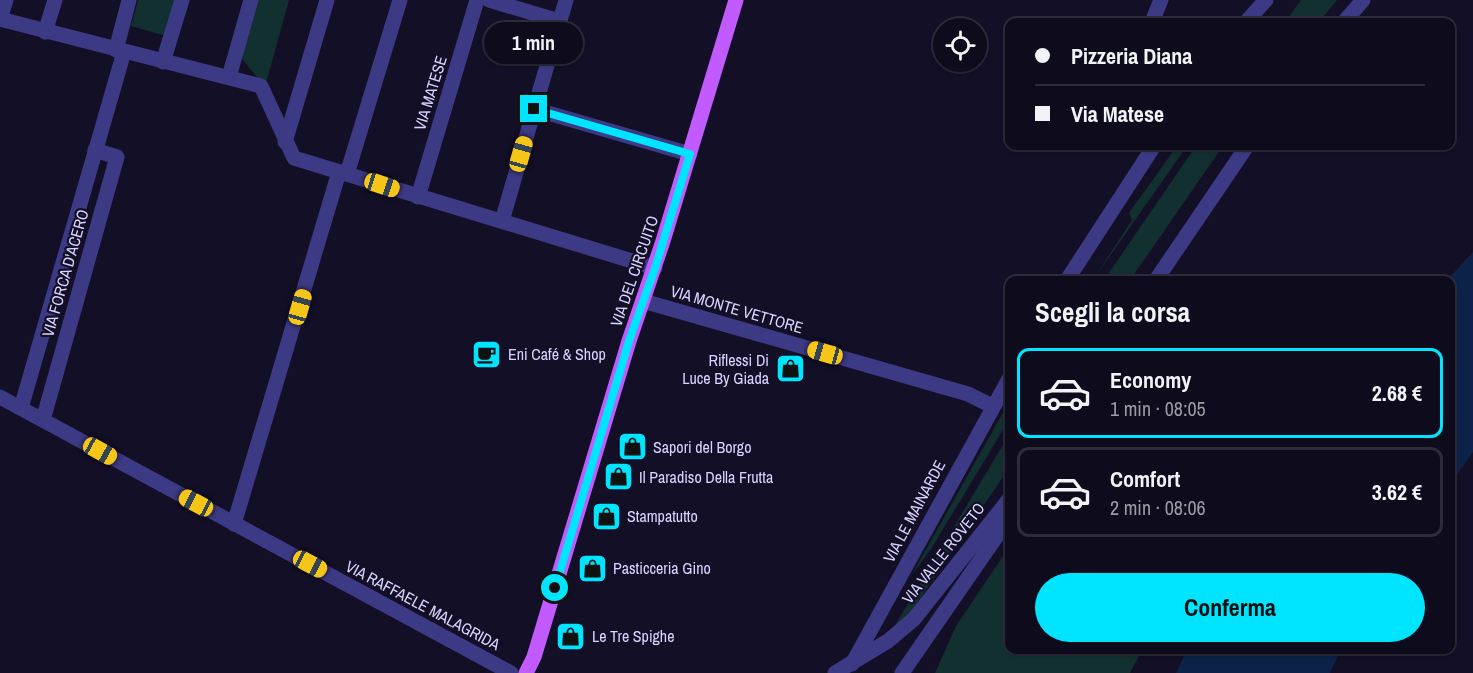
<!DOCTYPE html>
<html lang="it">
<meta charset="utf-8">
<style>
:root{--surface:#0e0b1c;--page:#1c1929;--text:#f1f3f6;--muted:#9b9ba3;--line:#2e2b3b;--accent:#00e5ff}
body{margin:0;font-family:"Archivo Narrow",sans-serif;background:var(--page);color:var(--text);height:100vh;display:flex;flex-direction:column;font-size:22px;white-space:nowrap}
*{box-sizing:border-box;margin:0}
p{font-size:20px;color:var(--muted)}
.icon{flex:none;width:33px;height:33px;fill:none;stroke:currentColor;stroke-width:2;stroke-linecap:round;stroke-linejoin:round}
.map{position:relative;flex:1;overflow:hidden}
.details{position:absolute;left:1005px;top:276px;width:450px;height:378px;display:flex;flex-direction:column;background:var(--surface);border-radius:12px;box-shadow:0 2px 4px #0004,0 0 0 2px var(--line)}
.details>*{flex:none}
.hud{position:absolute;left:1005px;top:18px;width:450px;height:132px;border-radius:12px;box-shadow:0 2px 4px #0004,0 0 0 2px var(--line);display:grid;align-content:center;height:132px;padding:0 30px;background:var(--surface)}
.controls{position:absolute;left:933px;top:18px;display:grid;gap:12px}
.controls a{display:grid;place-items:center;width:54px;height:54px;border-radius:50%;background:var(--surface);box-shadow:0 2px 4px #0004,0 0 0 2px var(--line);font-size:30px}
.end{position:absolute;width:27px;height:27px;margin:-14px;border:8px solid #00e5ff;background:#111;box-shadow:0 0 0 3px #111}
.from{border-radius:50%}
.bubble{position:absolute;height:42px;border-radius:21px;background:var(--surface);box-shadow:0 2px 4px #0004,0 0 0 2px var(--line);font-size:20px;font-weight:700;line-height:42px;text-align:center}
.car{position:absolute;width:18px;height:36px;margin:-18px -9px;border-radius:8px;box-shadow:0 0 4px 2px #0007;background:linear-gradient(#f5c518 24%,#345 0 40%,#f5c518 0 76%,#345 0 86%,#f5c518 0)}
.hud b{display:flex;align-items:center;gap:21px;height:57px;font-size:22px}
.hud b+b{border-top:2px solid var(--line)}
.hud i{width:15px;height:15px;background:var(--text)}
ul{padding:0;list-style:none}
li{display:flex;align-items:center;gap:18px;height:90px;margin:0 12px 9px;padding:0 18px;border:3px solid var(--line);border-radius:12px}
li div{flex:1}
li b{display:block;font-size:22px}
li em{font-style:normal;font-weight:700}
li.active{border-color:var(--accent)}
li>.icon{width:54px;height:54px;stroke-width:1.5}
h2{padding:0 30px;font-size:27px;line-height:72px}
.primary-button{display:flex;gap:12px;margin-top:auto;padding:12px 30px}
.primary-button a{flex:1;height:69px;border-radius:36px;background:var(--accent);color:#111;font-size:24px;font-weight:700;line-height:69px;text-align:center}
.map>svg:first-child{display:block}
.green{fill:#12302f}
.water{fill:#0c2248}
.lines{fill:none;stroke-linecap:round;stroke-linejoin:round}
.minor{stroke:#3d3a85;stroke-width:15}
.major{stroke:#c25bff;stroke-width:15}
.route{stroke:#00e5ff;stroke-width:8}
.labels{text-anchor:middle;stroke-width:4.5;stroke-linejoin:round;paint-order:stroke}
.street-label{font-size:16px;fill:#d9d4ff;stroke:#130f26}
.poi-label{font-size:16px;fill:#d9d4ff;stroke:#130f26;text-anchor:start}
</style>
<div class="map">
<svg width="1473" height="673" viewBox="0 0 1473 673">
<rect width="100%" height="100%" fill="#130f26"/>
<g class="green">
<polygon points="138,0 177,0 166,36 131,26"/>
<polygon points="255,0 289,0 265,87 239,55"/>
<polygon points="1301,0 1337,0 1319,22 1285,22"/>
<polygon points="1177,146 1187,146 1093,280 1132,220 1129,213"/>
<polygon points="1196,146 1223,146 1130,280 1104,280"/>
<polygon points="1009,402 1009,420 931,549 911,576"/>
<polygon points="1009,435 1009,468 902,625 894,627"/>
<polygon points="1009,547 1010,650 1142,650 1130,673 935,673 956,626"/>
</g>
<g class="water">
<polygon points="1473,252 1473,452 1451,483 1450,280 1447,280"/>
<polygon points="1187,650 1341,650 1330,673 1176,673"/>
</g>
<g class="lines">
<g class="minor">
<polyline points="489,0 559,21"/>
<polyline points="0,19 261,86 294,158 655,268"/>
<polyline points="0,19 6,0"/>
<polyline points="1152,22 1161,0"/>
<polyline points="1246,22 1266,0"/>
<polyline points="1344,22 1363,0"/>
<polyline points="45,32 55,0"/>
<polyline points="116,50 129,0"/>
<polyline points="163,62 182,0"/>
<polyline points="229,77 251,0"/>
<polyline points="534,109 690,154"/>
<polyline points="285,142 327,0"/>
<polyline points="347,174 400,0"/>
<polyline points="418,197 477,0"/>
<polyline points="502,221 566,0"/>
<polyline points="1067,280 1154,146"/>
<polyline points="1156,280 1247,146"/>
<polyline points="643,301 968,394 992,406"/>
<polyline points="0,397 511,673"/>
<polyline points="21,408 124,52"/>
<polyline points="43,420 117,157 95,150"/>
<polyline points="234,524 339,172"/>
<polyline points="852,664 1010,377"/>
<polyline points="835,673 888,641 914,619 1010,498"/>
<polyline points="902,673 1010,517"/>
</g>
<polyline class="major" points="526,673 534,657 629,341 663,241 736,0"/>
</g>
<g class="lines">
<polyline class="route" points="534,109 690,154 655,268 629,341 555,588"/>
</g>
<defs>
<symbol id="cafe-square" viewBox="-11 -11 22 22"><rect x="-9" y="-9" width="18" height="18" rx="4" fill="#00e5ff" stroke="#130f26"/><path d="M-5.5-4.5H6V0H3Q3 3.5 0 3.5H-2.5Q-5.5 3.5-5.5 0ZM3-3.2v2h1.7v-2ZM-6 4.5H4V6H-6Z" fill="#111"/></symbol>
<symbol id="shop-square" viewBox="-11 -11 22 22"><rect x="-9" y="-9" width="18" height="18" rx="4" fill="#00e5ff" stroke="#130f26"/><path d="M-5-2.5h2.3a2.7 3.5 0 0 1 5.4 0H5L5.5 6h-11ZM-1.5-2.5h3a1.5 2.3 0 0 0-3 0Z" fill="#111"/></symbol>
</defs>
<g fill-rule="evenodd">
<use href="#cafe-square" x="470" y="338" width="33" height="33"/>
<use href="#shop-square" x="774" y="352" width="33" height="33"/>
<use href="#shop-square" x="616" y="430" width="33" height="33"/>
<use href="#shop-square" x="602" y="460" width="33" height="33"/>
<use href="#shop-square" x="590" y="500" width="33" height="33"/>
<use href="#shop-square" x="576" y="552" width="33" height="33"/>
<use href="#shop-square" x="554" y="620" width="33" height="33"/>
</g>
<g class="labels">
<g class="street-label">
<text transform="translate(430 93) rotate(-73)" y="6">VIA MATESE</text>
<text transform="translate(634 271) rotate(-71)" y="6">VIA DEL CIRCUITO</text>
<text transform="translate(65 273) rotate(-74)" y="6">VIA FORCA D'ACERO</text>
<text transform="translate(737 309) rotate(16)" y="6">VIA MONTE VETTORE</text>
<text transform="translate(914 511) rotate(-62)" y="6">VIA LE MAINARDE</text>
<text transform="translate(943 553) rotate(-52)" y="6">VIA VALLE ROVETO</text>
<text transform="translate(423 605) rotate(28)" y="6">VIA RAFFAELE MALAGRIDA</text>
</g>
<g class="poi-label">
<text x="508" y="360">Eni Café &amp; Shop</text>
<text x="769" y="366" text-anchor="end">Riflessi Di<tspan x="769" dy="18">Luce By Giada</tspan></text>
<text x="653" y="453">Sapori del Borgo</text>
<text x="639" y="483">Il Paradiso Della Frutta</text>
<text x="627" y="522">Stampatutto</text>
<text x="613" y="574">Pasticceria Gino</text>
<text x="592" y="642">Le Tre Spighe</text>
</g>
</g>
</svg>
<div class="controls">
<a><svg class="icon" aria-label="locate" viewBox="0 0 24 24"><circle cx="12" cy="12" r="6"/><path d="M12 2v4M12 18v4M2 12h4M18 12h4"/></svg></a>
</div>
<i class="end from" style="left:555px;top:588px"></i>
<i class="end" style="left:534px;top:109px"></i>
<div class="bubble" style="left:484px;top:22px;width:99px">1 min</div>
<i class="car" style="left:521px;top:154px;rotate:16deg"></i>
<i class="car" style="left:382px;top:185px;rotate:108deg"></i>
<i class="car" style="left:300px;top:307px;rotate:16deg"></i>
<i class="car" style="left:825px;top:353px;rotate:286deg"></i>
<i class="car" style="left:100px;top:451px;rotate:119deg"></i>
<i class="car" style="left:196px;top:503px;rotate:298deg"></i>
<i class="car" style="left:310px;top:564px;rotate:118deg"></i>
<div class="hud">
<b><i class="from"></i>Pizzeria Diana</b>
<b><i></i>Via Matese</b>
</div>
<section class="details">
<h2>Scegli la corsa</h2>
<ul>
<li class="active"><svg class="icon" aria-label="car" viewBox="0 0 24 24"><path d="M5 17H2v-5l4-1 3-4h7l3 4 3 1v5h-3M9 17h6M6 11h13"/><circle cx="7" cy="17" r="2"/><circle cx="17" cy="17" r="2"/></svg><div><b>Economy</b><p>1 min · 08:05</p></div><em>2.68 €</em></li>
<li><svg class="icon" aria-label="car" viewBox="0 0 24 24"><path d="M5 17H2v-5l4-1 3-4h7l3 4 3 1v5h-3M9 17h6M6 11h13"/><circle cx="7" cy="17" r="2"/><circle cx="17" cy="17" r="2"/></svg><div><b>Comfort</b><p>2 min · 08:06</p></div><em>3.62 €</em></li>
</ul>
<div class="primary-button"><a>Conferma</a></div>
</section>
</div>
